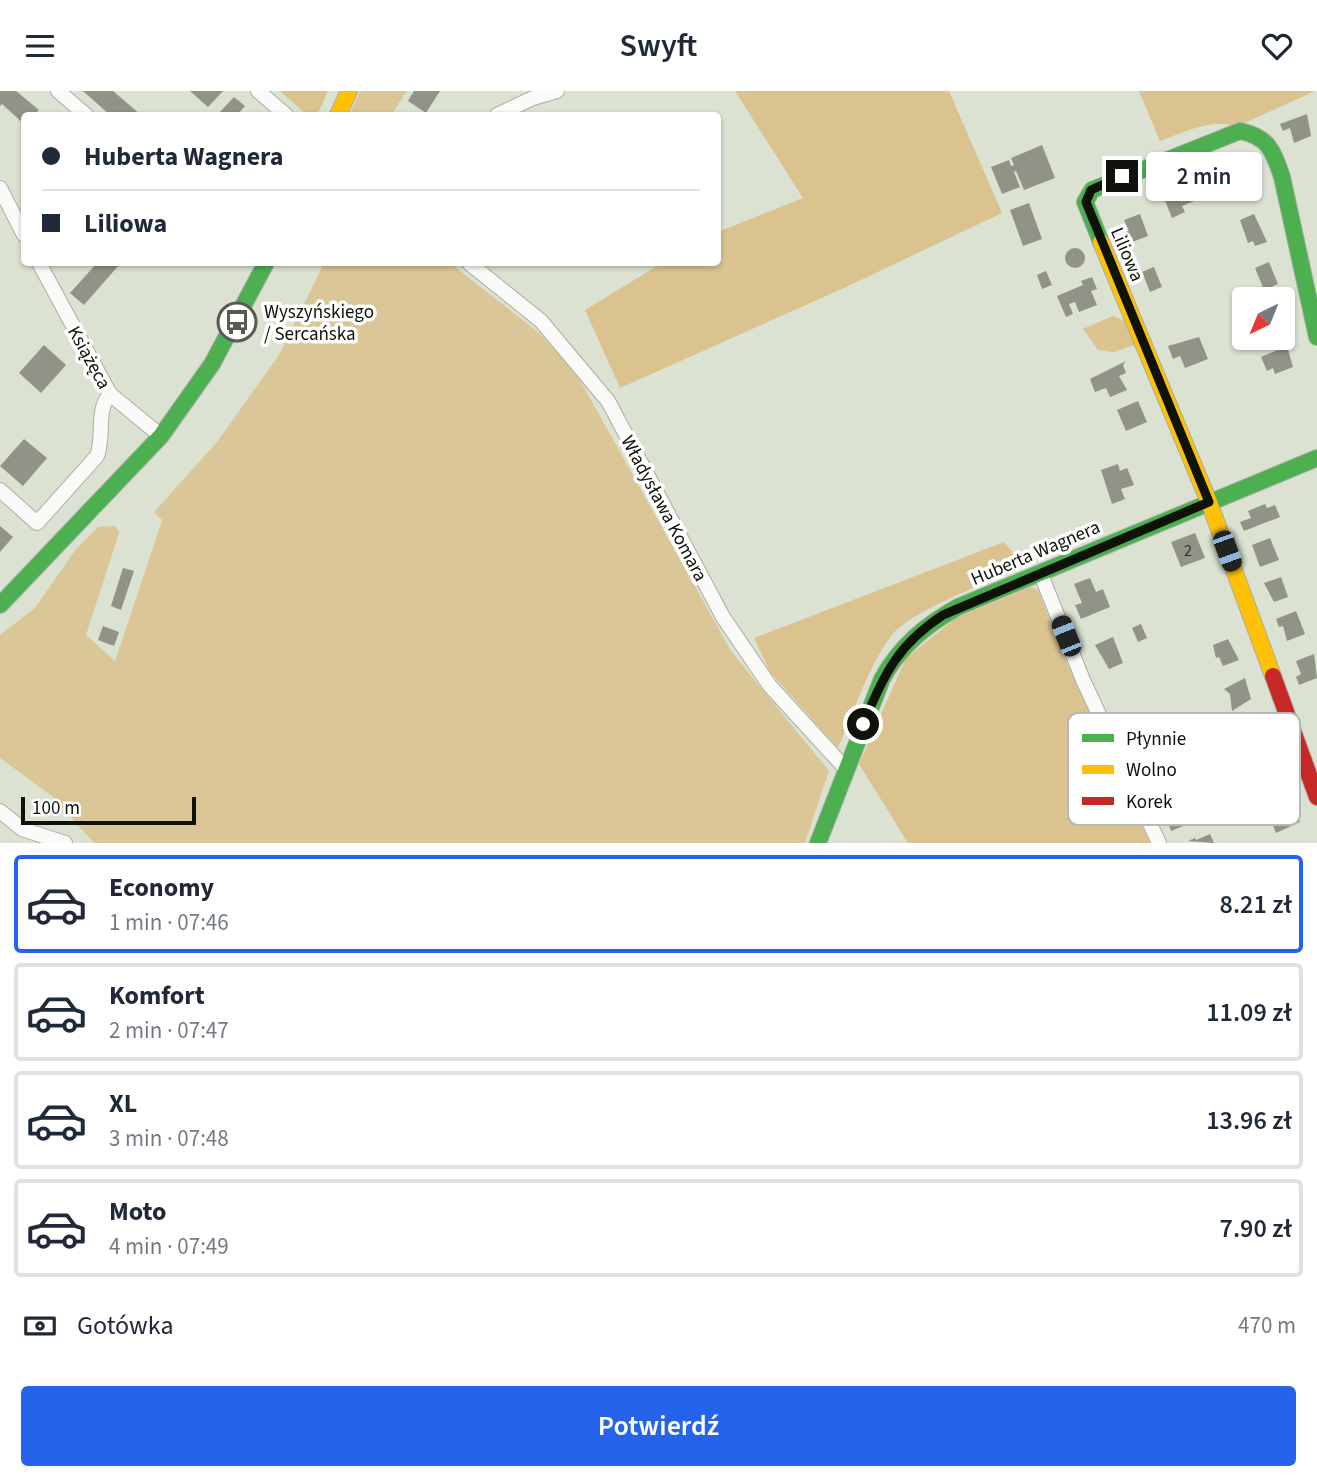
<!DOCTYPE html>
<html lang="pl">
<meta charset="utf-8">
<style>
:root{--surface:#fff;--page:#f2f2f3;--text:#1f2937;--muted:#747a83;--line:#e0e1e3;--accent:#2563eb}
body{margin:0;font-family:"Source Sans 3",sans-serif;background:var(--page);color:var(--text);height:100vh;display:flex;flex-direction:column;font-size:26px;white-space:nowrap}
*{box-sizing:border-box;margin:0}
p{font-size:23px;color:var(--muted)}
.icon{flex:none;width:38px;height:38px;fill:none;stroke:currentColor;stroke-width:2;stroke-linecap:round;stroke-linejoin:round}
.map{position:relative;height:752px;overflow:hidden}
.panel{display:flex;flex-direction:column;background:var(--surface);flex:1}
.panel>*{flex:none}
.banner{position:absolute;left:21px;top:21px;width:700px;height:154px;border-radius:7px;box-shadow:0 2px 5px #0004;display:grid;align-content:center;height:154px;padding:0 21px;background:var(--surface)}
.needle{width:46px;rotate:223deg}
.tools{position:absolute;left:1232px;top:196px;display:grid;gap:14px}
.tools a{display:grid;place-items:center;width:63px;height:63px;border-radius:7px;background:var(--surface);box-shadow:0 2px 5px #0004;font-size:35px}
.scale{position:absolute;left:21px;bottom:18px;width:175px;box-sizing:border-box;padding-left:7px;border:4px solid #0e1208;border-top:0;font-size:19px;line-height:24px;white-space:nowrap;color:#0e1208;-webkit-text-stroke:5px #fff;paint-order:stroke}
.end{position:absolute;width:32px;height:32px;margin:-16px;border:9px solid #0e1208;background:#fff;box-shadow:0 0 0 4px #fff}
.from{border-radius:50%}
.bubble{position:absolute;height:49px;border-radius:7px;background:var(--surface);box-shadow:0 2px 5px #0004;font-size:23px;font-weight:600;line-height:49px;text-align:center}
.car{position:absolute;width:21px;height:42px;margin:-21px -10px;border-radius:9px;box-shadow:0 0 5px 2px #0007;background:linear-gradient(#222 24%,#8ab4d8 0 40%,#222 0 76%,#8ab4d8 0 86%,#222 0)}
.banner b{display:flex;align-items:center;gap:24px;height:66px;font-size:26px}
.banner b+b{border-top:2px solid var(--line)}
.banner i{width:18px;height:18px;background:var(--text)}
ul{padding:12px 0 0;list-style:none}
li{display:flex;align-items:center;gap:21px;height:98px;margin:0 14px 10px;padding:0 7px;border:4px solid var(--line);border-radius:7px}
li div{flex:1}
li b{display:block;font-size:26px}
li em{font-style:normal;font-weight:600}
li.active{border-color:var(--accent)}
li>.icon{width:63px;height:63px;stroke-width:1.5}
.pay{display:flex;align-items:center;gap:18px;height:77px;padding:0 21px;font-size:26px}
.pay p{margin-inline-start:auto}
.action{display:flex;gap:14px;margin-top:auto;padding:14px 21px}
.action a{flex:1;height:80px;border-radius:7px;background:var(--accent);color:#fff;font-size:28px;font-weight:600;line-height:80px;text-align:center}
header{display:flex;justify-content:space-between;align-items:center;height:91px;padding:0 21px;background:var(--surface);font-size:32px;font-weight:600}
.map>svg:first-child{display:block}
.green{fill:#dac697}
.forest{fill:#dac38e}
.building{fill:#919387}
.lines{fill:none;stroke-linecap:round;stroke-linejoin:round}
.street-casing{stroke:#a9aea2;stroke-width:16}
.fast-casing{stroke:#a9aea2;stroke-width:18}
.slow-casing{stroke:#a9aea2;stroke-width:18}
.jam-casing{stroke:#a9aea2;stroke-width:18}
.street{stroke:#fafbf8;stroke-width:14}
.fast{stroke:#4caf50;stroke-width:16}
.slow{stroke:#ffc107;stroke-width:16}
.jam{stroke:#c62828;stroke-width:16}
.route{stroke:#0e1208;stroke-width:9}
.labels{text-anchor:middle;stroke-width:7;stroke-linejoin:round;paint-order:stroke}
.number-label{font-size:16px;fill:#2f3228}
.street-label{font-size:19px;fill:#0e1208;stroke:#fff}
.poi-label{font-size:19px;fill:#0e1208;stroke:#fff;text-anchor:start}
.key{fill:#fff;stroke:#b7b8b5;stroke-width:2}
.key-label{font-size:19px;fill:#0e1208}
</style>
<header><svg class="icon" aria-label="menu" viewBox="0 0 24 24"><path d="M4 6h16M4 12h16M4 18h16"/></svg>Swyft<svg class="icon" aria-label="heart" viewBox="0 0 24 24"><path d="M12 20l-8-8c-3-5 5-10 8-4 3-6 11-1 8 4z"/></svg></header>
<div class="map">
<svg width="1317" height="752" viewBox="0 0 1317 752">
<rect width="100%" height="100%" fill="#dbe2d2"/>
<g class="green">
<polygon points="360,0 407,0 391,24 349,24"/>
<polygon points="324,172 450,172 538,241 576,282 731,560 829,680 805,752 94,752 52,705 0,667 0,544 35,517 76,458 98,436 115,435 119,442 86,544 115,570 162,429 154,421 217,351 279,264"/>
</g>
<g class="forest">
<polygon points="280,0 328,0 317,24 307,24"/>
<polygon points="735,0 949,0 1002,122 846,196 620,297 585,219 662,172 718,172 718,141 803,107"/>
<path d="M1139,0H1315L1236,36C1214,26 1182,42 1160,50Z"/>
<polygon points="1113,225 1128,231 1137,253 1114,261 1098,259 1083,238"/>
<path d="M1004,451L1024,476C992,489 910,520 891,545C867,578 854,620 838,657L770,581L754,547Z"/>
<polygon points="1031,496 1038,499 1066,570 1150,752 908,752 859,673 906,567 956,527"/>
</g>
<g class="building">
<polygon points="0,0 16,0 39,19 34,24 24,24 24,33 2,13 0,15"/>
<polygon points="83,0 113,0 141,24 110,24"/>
<polygon points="190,0 223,0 208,16"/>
<polygon points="414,0 440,0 426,22 408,10"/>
<polygon points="234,6 245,15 237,24 217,24"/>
<polygon points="1307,23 1311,45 1294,52 1290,37 1283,40 1280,33"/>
<polygon points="1042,54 1055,87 1024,99 1016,80 1014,81 1020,96 1002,103 991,76 1009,69 1011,75 1014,74 1011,67"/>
<polygon points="1192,91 1199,108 1182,115 1185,121 1172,127 1160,97 1171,93 1173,100"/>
<polygon points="1029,112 1042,148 1023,155 1010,119"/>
<polygon points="1140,123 1148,145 1127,153 1123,142 1129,140 1124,129"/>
<polygon points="1254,123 1267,151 1255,155 1253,150 1248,152 1240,129"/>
<circle cx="1075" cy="167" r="10"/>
<polygon points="1269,171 1278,193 1264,199 1255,177"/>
<polygon points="97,172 119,174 84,214 70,202"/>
<polygon points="1154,176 1162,196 1150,201 1142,181"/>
<polygon points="1046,180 1052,194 1042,198 1037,184"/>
<polygon points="1092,186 1097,198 1091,200 1097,214 1079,221 1075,211 1069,213 1073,223 1066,226 1057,205 1083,194 1081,190"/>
<polygon points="1199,246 1208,268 1185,277 1180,265 1173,268 1168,255"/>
<polygon points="44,254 66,274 41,302 19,282"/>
<polygon points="1287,255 1293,276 1275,283 1273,277 1267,280 1261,266"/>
<polygon points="1126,270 1123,274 1126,282 1119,285 1127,299 1110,306 1106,297 1095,301 1090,288"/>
<polygon points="1138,310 1147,331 1126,340 1117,319"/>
<polygon points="24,348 47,367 23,395 0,375"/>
<polygon points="1118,373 1120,380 1127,377 1134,394 1121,398 1125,408 1112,413 1101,379"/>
<polygon points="1265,413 1267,417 1275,414 1280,426 1244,440 1240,431 1251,427 1248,420"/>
<polygon points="0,435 13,446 0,461"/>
<polygon points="1195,442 1205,467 1181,476 1171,451"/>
<polygon points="1270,447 1279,469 1260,476 1252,454"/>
<polygon points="123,477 134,480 121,519 111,515"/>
<polygon points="1281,486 1288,506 1274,511 1264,492"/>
<polygon points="1090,487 1096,501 1103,498 1110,516 1081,528 1075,514 1082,512 1074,493"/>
<polygon points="1296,520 1305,543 1287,550 1283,535 1279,536 1276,528"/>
<polygon points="1141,533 1147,547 1138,551 1132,537"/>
<polygon points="103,535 119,541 114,555 98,549"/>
<polygon points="1113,546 1123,572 1109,578 1095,554"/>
<polygon points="1228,548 1239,569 1223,575 1219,566 1216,567 1213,554"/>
<polygon points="1314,563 1317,587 1299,594 1296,586 1301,583 1296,570"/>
<polygon points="1245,587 1251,608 1232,620 1230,603 1224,598"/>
<polygon points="1289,707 1300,731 1276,742 1266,717"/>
<polygon points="1195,714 1201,728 1171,740 1166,726"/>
<polygon points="1210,743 1214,752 1188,750 1195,747 1196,749"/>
</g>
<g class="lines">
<defs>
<g id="street">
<polyline points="58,0 86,24"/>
<polyline points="258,0 286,24"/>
<polyline points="497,24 533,7 557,0"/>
<polyline points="0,97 24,144"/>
<polyline points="39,172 110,303 161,345"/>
<polyline points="469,172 541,230 608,310 723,526 770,595 845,677"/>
<path d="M0,399L37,432L97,365C105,344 95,321 110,303"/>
<polyline points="1040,481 1083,589 1159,752"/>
<polyline points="0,720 22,738 65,752"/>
</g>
<g id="fast">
<path d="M1101,151L1085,111L1092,99L1240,40C1269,46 1273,60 1282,86L1317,246"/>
<polyline points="0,514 161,345 212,273 266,172"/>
<path d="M818,752L882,588C900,555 926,534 958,516L1317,367"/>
</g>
<g id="slow">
<polyline points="338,24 349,0"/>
<polyline points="1101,151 1209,411 1273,585"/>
</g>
<polyline id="jam" points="1273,585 1317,706"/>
</defs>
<use href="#street" class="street-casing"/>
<use href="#fast" class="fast-casing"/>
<use href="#slow" class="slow-casing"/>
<use href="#jam" class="jam-casing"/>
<use href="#street" class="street"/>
<use href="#fast" class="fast"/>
<use href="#slow" class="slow"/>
<use href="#jam" class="jam"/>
</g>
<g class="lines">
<path class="route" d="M863,633C885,583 896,555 943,524L1209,411L1086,111L1091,99L1122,85"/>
</g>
<defs>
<symbol id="bus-ring" viewBox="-11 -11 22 22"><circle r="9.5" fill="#fff" stroke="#565b4f" stroke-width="1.5"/><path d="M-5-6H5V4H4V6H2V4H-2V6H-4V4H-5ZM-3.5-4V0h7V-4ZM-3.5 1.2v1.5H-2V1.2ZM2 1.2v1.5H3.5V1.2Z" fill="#565b4f"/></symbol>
</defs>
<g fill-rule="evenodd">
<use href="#bus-ring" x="215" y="209" width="44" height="44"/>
</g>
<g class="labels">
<g class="number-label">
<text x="1188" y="465">2</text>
</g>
<g class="street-label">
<text transform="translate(1128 163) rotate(67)" y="7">Liliowa</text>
<text transform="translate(90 266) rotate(61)" y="7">Książęca</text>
<text transform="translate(665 417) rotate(62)" y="7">Władysława Komara</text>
<text transform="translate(1035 461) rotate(-23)" y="7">Huberta Wagnera</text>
</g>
<g class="poi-label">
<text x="264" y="227">Wyszyńskiego<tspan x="264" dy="22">/ Sercańska</tspan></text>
</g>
</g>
<rect x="1068" y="622" width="232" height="112" rx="10" class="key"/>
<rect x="1082" y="643" width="32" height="8" fill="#4caf50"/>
<rect x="1082" y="674" width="32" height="9" fill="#ffc107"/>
<rect x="1082" y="706" width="32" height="8" fill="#c62828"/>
<g class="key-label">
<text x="1126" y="654">Płynnie</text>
<text x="1126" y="685">Wolno</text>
<text x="1126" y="717">Korek</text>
</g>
</svg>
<div class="tools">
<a><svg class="needle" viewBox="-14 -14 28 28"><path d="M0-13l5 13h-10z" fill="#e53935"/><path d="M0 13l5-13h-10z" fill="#747a83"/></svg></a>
</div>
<div class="scale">100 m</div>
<i class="end from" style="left:863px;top:633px"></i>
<i class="end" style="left:1122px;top:85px"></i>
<div class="bubble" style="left:1146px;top:61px;width:116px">2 min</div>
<i class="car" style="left:1227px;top:460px;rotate:160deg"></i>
<i class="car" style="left:1066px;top:545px;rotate:338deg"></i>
<div class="banner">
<b><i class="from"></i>Huberta Wagnera</b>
<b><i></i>Liliowa</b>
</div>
</div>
<section class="panel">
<ul>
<li class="active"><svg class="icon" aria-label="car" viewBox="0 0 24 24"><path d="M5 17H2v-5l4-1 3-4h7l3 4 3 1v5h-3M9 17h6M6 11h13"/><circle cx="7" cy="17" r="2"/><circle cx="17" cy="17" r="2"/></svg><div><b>Economy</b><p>1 min · 07:46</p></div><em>8.21 zł</em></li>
<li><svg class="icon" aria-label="car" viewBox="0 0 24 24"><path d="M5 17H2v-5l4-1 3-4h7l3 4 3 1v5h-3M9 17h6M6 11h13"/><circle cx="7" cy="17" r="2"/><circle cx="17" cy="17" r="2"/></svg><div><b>Komfort</b><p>2 min · 07:47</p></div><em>11.09 zł</em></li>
<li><svg class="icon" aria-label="car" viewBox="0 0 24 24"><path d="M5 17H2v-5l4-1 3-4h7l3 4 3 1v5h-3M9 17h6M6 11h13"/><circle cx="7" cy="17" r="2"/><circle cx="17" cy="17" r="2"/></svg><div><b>XL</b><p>3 min · 07:48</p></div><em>13.96 zł</em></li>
<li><svg class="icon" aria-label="car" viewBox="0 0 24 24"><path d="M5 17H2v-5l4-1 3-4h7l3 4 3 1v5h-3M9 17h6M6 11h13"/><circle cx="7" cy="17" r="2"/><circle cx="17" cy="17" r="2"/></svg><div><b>Moto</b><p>4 min · 07:49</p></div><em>7.90 zł</em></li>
</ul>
<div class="pay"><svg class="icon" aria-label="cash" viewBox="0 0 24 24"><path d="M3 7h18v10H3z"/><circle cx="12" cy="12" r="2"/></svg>Gotówka<p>470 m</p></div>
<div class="action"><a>Potwierdź</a></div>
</section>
